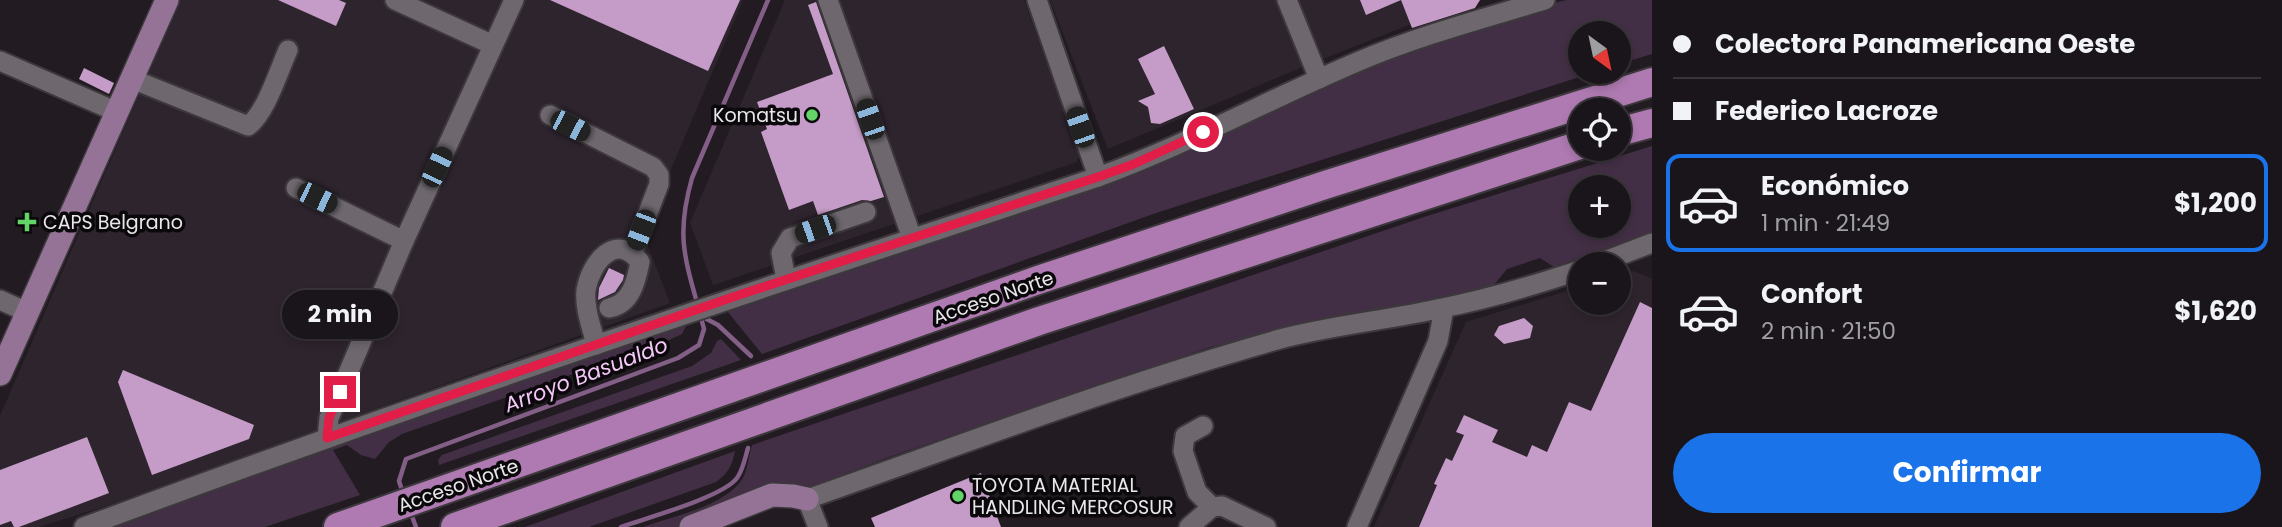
<!DOCTYPE html>
<html lang="es">
<meta charset="utf-8">
<style>
:root{--surface:#1a151a;--page:#272227;--text:#f1f3f6;--muted:#9f9fa2;--line:#383439;--accent:#1a73e8}
body{margin:0;font-family:Poppins,sans-serif;background:var(--page);color:var(--text);height:100vh;display:flex;flex-direction:column;font-size:26px;white-space:nowrap}
*{box-sizing:border-box;margin:0}
p{font-size:23px;color:var(--muted)}
.icon{flex:none;width:38px;height:38px;fill:none;stroke:currentColor;stroke-width:2;stroke-linecap:round;stroke-linejoin:round}
.map{position:relative;flex:1;overflow:hidden}
.details{display:flex;flex-direction:column;background:var(--surface);width:630px}
.details>*{flex:none}
.banner{display:grid;align-content:center;height:154px;padding:0 21px;background:var(--surface)}
.needle{width:46px;rotate:147deg}
.fabs{position:absolute;left:1568px;top:21px;display:grid;gap:14px}
.fabs a{display:grid;place-items:center;width:63px;height:63px;border-radius:50%;background:var(--surface);box-shadow:0 4px 10px #0003,0 0 0 2px var(--line);font-size:35px}
.end{position:absolute;width:32px;height:32px;margin:-16px;border:9px solid #e11d48;background:#fff;box-shadow:0 0 0 4px #fff}
.from{border-radius:50%}
.bubble{position:absolute;height:49px;border-radius:24px;background:var(--surface);box-shadow:0 4px 10px #0003,0 0 0 2px var(--line);font-size:23px;font-weight:700;line-height:49px;text-align:center}
.car{position:absolute;width:21px;height:42px;margin:-21px -10px;border-radius:9px;box-shadow:0 0 5px 2px #0007;background:linear-gradient(#222 24%,#8ab4d8 0 40%,#222 0 76%,#8ab4d8 0 86%,#222 0)}
.banner b{display:flex;align-items:center;gap:24px;height:66px;font-size:26px}
.banner b+b{border-top:2px solid var(--line)}
.banner i{width:18px;height:18px;background:var(--text)}
ul{padding:0;list-style:none}
li{display:flex;align-items:center;gap:21px;height:98px;margin:0 14px 10px;padding:0 7px;border:4px solid transparent;border-radius:14px}
li div{flex:1}
li b{display:block;font-size:26px}
li em{font-style:normal;font-weight:700}
li.selected{border-color:var(--accent)}
li>.icon{width:63px;height:63px;stroke-width:1.5}
.cta{display:flex;gap:14px;margin-top:auto;padding:14px 21px}
.cta a{flex:1;height:80px;border-radius:42px;background:var(--accent);color:#fff;font-size:28px;font-weight:700;line-height:80px;text-align:center}
main{display:flex;flex:1;min-height:0}
.map>svg:first-child{display:block}
.built{fill:#2e242e}
.green{fill:#432f45;fill-rule:evenodd}
.lines{fill:none;stroke-linecap:round;stroke-linejoin:round}
.stream{stroke:#835e86;stroke-width:4.5}
.building{fill:#c49cc7}
.minor-casing{stroke:#3c383c;stroke-width:23}
.major-casing{stroke:#3c383c;stroke-width:26}
.highway-casing{stroke:#3c383c;stroke-width:32}
.minor{stroke:#6e686e;stroke-width:19}
.major{stroke:#947396;stroke-width:23}
.highway{stroke:#ae7ab1;stroke-width:28}
.route{stroke:#e11d48;stroke-width:9}
.poi-dot{fill:#63d468;stroke:#0a080a;stroke-width:2.5}
.labels{text-anchor:middle;stroke-width:7;stroke-linejoin:round;paint-order:stroke}
.poi-label{font-size:19px;fill:#eae7ea;stroke:#0a080a;text-anchor:start}
.street-label{font-size:19px;fill:#eae7ea;stroke:#0a080a}
.water-label{font-size:21px;font-style:italic;fill:#f6c7f9;stroke:#0a080a}
</style>
<main>
<div class="map">
<svg width="1652" height="527" viewBox="0 0 1652 527">
<rect width="100%" height="100%" fill="#221c22"/>
<g class="built">
<polygon points="180,0 743,0 666,181 646,241 670,303 109,505 39,527 0,527 0,416"/>
<polygon points="785,0 1024,0 1079,154 1077,162 713,285 690,223"/>
<polygon points="1050,0 1472,0 1305,66 1108,149"/>
<polygon points="1634,271 1652,279 1652,527 1374,527 1466,322 1580,287 1580,303 1619,303 1619,275"/>
</g>
<g class="green">
<polygon points="1567,0 1652,0 1652,54 1619,64 1619,33 1580,33 1580,72 1595,72 1156,213 762,354 727,311 781,286 962,227 1316,84 1544,5"/>
<path d="M1652,146V231L1642,236L1554,267L1540,258L1507,269L1493,286L1453,296L1325,319L1210,347L889,457L802,490L683,527H643C673,516 728,506 744,476C748,467 749,455 752,445L1427,216ZM1580,187H1619V226H1580Z"/>
<polygon points="687,324 682,334 667,341 402,434 389,442 375,459 361,455 347,445 333,450 360,495 265,527 109,527 146,516 361,433"/>
<polygon points="721,339 741,360 439,465 438,460 442,455 692,366 711,353 717,341"/>
<path d="M735,451C732,466 728,473 716,482L589,527H525Z"/>
</g>
<g class="lines">
<g class="stream">
<path d="M698,306C683,254 677,231 692,178L768,0"/>
<polyline points="701,316 718,325 751,356"/>
<polyline points="403,493 399,481 406,459 678,358 699,345 704,329 700,314"/>
<polyline points="410,511 416,527"/>
<path d="M621,527C646,518 723,497 737,478C743,470 745,458 748,448"/>
</g>
</g>
<g class="building">
<polygon points="278,0 339,0 346,3 336,26"/>
<polygon points="550,0 740,0 708,71"/>
<polygon points="1360,0 1401,0 1366,15"/>
<polygon points="1401,0 1480,0 1475,8 1412,28"/>
<polygon points="816,2 884,197 871,201 862,200 818,215 813,201 789,210 761,132 767,129 757,102 833,74 808,5"/>
<polygon points="1164,46 1194,109 1160,124 1151,123 1148,107 1138,101 1155,94 1138,59"/>
<polygon points="84,68 114,83 109,94 79,79"/>
<polygon points="609,268 624,275 623,280 615,292 598,300 599,288"/>
<polygon points="1640,302 1652,308 1652,527 1419,527 1437,485 1434,484 1446,458 1452,461 1464,435 1456,432 1464,415 1498,430 1492,442 1527,457 1532,445 1547,452 1569,402 1591,411"/>
<polygon points="1524,318 1533,326 1530,338 1504,344 1494,335 1499,326"/>
<polygon points="123,370 254,425 249,439 152,475 118,382"/>
<polygon points="87,437 109,493 19,527 14,527 11,521 0,525 0,470"/>
<polygon points="981,473 1001,527 875,527 871,518"/>
</g>
<g class="lines">
<defs>
<g id="minor">
<polyline points="395,0 493,45"/>
<polyline points="828,0 912,238"/>
<polyline points="1037,0 1098,177"/>
<polyline points="1287,0 1319,79"/>
<polyline points="0,61 117,112"/>
<path d="M132,79L248,126C266,113 279,70 288,50"/>
<polyline points="550,115 653,167 659,175 659,184 633,252"/>
<polyline points="296,188 404,241"/>
<polyline points="1597,264 1652,243"/>
<polyline points="786,279 781,253 790,238 866,212"/>
<polyline points="0,300 27,312"/>
<path d="M596,345C592,328 584,308 586,290C591,262 616,231 640,262C636,282 631,304 609,308"/>
<polyline points="1203,426 1185,436 1183,451 1197,492 1212,507"/>
<polyline points="327,438 329,418 404,241 514,0"/>
<path d="M84,527C419,402 758,289 1098,177C1186,145 1270,99 1357,62C1418,36 1482,19 1545,0"/>
<path d="M818,527L807,499C964,444 1120,384 1280,339C1333,325 1389,320 1442,308C1489,299 1535,285 1580,270"/>
<polyline points="1189,527 1212,507 1222,506 1266,527"/>
<polyline points="1357,527 1438,341 1444,308"/>
</g>
<g id="major">
<polyline points="0,374 167,0"/>
<polyline points="691,527 772,495 793,496 807,499"/>
</g>
<g id="highway">
<polyline points="1619,132 1652,123"/>
<polyline points="338,527 1038,280 1325,185 1652,82"/>
<polyline points="455,527 1039,321 1580,145"/>
</g>
</defs>
<use href="#minor" class="minor-casing"/>
<use href="#major" class="major-casing"/>
<use href="#highway" class="highway-casing"/>
<use href="#minor" class="minor"/>
<use href="#major" class="major"/>
<use href="#highway" class="highway"/>
</g>
<g class="lines">
<polyline class="route" points="340,392 329,418 327,438 733,297 1098,177 1134,164 1203,132"/>
</g>
<g class="poi-dot">
<circle cx="812" cy="115" r="7"/>
<path d="M23.5 211.5h7v7h7v7h-7v7h-7v-7h-7v-7h7z"/>
<circle cx="958" cy="496" r="7"/>
</g>
<g class="labels">
<g class="poi-label">
<text x="798" y="122" text-anchor="end">Komatsu</text>
<text x="43" y="229">CAPS Belgrano</text>
<text x="972" y="492">TOYOTA MATERIAL<tspan x="972" dy="22">HANDLING MERCOSUR</tspan></text>
</g>
<g class="street-label">
<text transform="translate(993 297) rotate(-19)" y="7">Acceso Norte</text>
<text transform="translate(458 485) rotate(-19)" y="7">Acceso Norte</text>
</g>
<g class="water-label">
<text transform="translate(586 375) rotate(-21)" y="7">Arroyo Basualdo</text>
</g>
</g>
</svg>
<div class="fabs">
<a><svg class="needle" viewBox="-14 -14 28 28"><path d="M0-13l5 13h-10z" fill="#e53935"/><path d="M0 13l5-13h-10z" fill="#9f9fa2"/></svg></a>
<a><svg class="icon" aria-label="locate" viewBox="0 0 24 24"><circle cx="12" cy="12" r="6"/><path d="M12 2v4M12 18v4M2 12h4M18 12h4"/></svg></a>
<a>+</a>
<a>−</a>
</div>
<i class="end from" style="left:1203px;top:132px"></i>
<i class="end" style="left:340px;top:392px"></i>
<div class="bubble" style="left:282px;top:290px;width:116px">2 min</div>
<i class="car" style="left:870px;top:119px;rotate:341deg"></i>
<i class="car" style="left:570px;top:126px;rotate:117deg"></i>
<i class="car" style="left:1080px;top:127px;rotate:341deg"></i>
<i class="car" style="left:437px;top:167px;rotate:25deg"></i>
<i class="car" style="left:317px;top:198px;rotate:116deg"></i>
<i class="car" style="left:815px;top:229px;rotate:251deg"></i>
<i class="car" style="left:641px;top:230px;rotate:201deg"></i>
</div>
<section class="details">
<div class="banner">
<b><i class="from"></i>Colectora Panamericana Oeste</b>
<b><i></i>Federico Lacroze</b>
</div>
<ul>
<li class="selected"><svg class="icon" aria-label="car" viewBox="0 0 24 24"><path d="M5 17H2v-5l4-1 3-4h7l3 4 3 1v5h-3M9 17h6M6 11h13"/><circle cx="7" cy="17" r="2"/><circle cx="17" cy="17" r="2"/></svg><div><b>Económico</b><p>1 min · 21:49</p></div><em>$1,200</em></li>
<li><svg class="icon" aria-label="car" viewBox="0 0 24 24"><path d="M5 17H2v-5l4-1 3-4h7l3 4 3 1v5h-3M9 17h6M6 11h13"/><circle cx="7" cy="17" r="2"/><circle cx="17" cy="17" r="2"/></svg><div><b>Confort</b><p>2 min · 21:50</p></div><em>$1,620</em></li>
</ul>
<div class="cta"><a>Confirmar</a></div>
</section>
</main>
